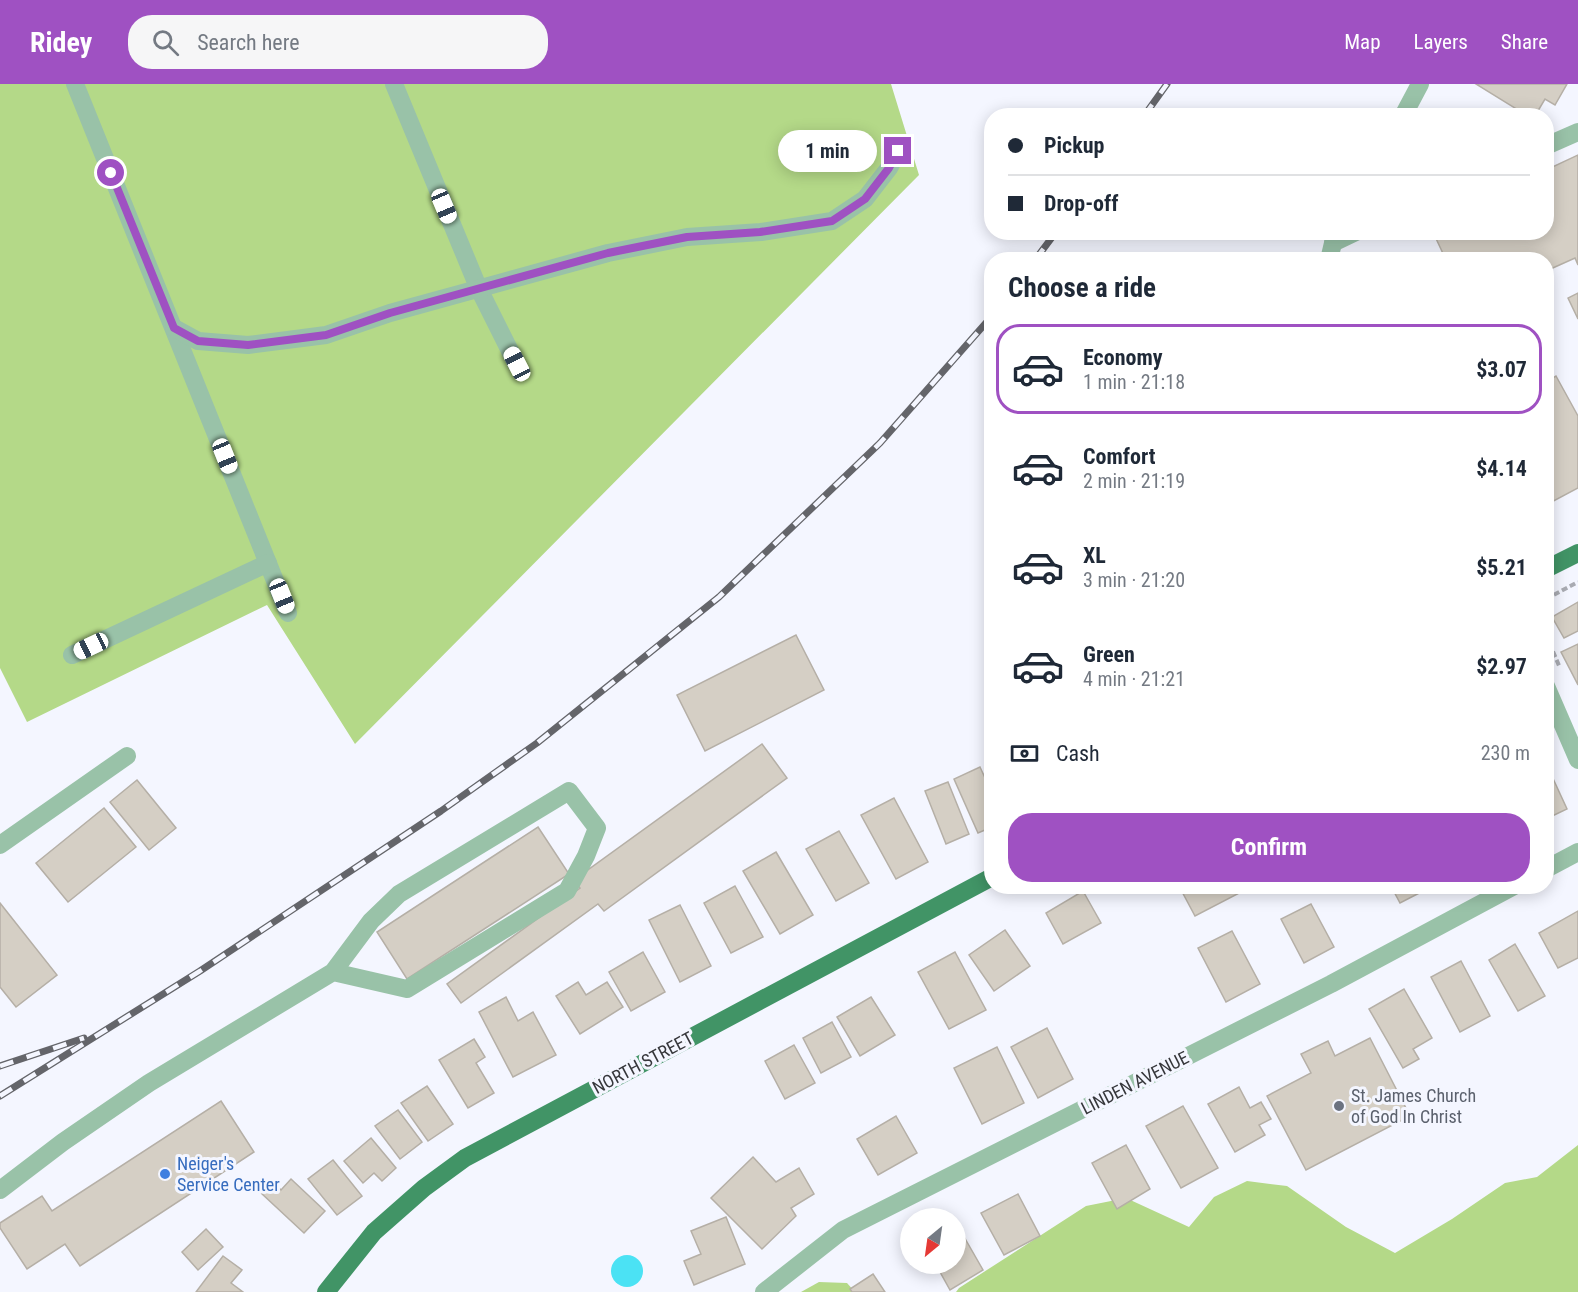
<!DOCTYPE html>
<meta charset="utf-8">
<style>
:root{--surface:#fff;--page:#f6f6f7;--text:#1f2937;--muted:#747a83;--line:#e0e1e3;--accent:#9f51c2}
body{margin:0;font-family:"Roboto Condensed",sans-serif;background:var(--page);color:var(--text);height:100vh;display:flex;flex-direction:column;font-size:22px;white-space:nowrap}
*{box-sizing:border-box;margin:0}
p{font-size:20px;color:var(--muted)}
.icon{flex:none;width:33px;height:33px;fill:none;stroke:currentColor;stroke-width:2;stroke-linecap:round;stroke-linejoin:round}
.map{position:relative;flex:1;overflow:hidden}
.panel{position:absolute;left:984px;top:168px;width:570px;height:642px;display:flex;flex-direction:column;background:var(--surface);border-radius:24px;box-shadow:0 3px 15px #0003}
.panel>*{flex:none}
.guide{position:absolute;left:984px;top:24px;width:570px;height:132px;border-radius:24px;box-shadow:0 3px 15px #0003;display:grid;align-content:center;height:132px;padding:0 24px;background:var(--surface)}
.needle{width:39px;rotate:209deg}
.fabs{position:absolute;left:900px;top:1124px;display:grid;gap:12px}
.fabs a{display:grid;place-items:center;width:66px;height:66px;border-radius:50%;background:var(--surface);box-shadow:0 3px 15px #0003;font-size:30px}
.end{position:absolute;width:27px;height:27px;margin:-14px;border:8px solid #9f51c2;background:#fff;box-shadow:0 0 0 3px #fff}
.from{border-radius:50%}
.bubble{position:absolute;height:42px;border-radius:21px;background:var(--surface);box-shadow:0 3px 15px #0003;font-size:20px;font-weight:700;line-height:42px;text-align:center}
.car{position:absolute;width:18px;height:36px;margin:-18px -9px;border-radius:8px;box-shadow:0 0 4px 2px #0007;background:linear-gradient(#fff 24%,#345 0 40%,#fff 0 76%,#345 0 86%,#fff 0)}
.guide b{display:flex;align-items:center;gap:21px;height:57px;font-size:22px}
.guide b+b{border-top:2px solid var(--line)}
.guide i{width:15px;height:15px;background:var(--text)}
ul{padding:0;list-style:none}
li{display:flex;align-items:center;gap:18px;height:90px;margin:0 12px 9px;padding:0 12px;border:3px solid transparent;border-radius:24px}
li div{flex:1}
li b{display:block;font-size:22px}
li em{font-style:normal;font-weight:700}
li.current{border-color:var(--accent)}
li>.icon{width:54px;height:54px;stroke-width:1.5}
h2{padding:0 24px;font-size:27px;line-height:72px}
.pay{display:flex;align-items:center;gap:15px;height:66px;padding:0 24px;font-size:22px}
.pay p{margin-inline-start:auto}
.button{display:flex;gap:12px;margin-top:auto;padding:12px 24px}
.button a{flex:1;height:69px;border-radius:24px;background:var(--accent);color:#fff;font-size:24px;font-weight:700;line-height:69px;text-align:center}
header{display:flex;align-items:center;gap:36px;box-sizing:border-box;height:84px;padding:0 30px;background:var(--accent);color:#fff}
header strong{font-size:28px}
nav{display:flex;gap:33px;margin-inline-start:auto;font-size:21px}
.search{width:420px;height:54px;background:var(--page);display:flex;align-items:center;gap:15px;box-sizing:border-box;padding:0 21px;border-radius:24px;color:var(--muted);font-size:22px}
.map>svg:first-child{display:block}
.green{fill:#b4d988}
.water{fill:#4be2f4}
.building{fill:#d5cfc5;stroke:#b5afa6;stroke-width:1.5}
.lines{fill:none;stroke-linecap:round;stroke-linejoin:round}
.path{stroke:#a9abb2;stroke-width:4;stroke-dasharray:6 3;stroke-linecap:butt}
.minor{stroke:#99c2a8;stroke-width:18}
.major{stroke:#419466;stroke-width:18}
.rail-casing{stroke:#64656a;stroke-width:7}
.rail{stroke:#f4f6ff;stroke-width:4.5;stroke-dasharray:14;stroke-linecap:butt}
.route{stroke:#9f51c2;stroke-width:8}
.worship-dot{fill:#6b7280;stroke:#f4f6ff;stroke-width:2}
.shop-dot{fill:#3f7fe0;stroke:#f4f6ff;stroke-width:2}
.labels{text-anchor:middle;stroke-width:6;stroke-linejoin:round;paint-order:stroke}
.street-label{font-size:18px;fill:#36373b;stroke:#f4f6ff}
.worship-label{font-size:18px;fill:#5b616d;stroke:#f4f6ff;text-anchor:start}
.shop-label{font-size:18px;fill:#366cbe;stroke:#f4f6ff;text-anchor:start}
</style>
<header>
<strong>Ridey</strong>
<div class="search"><svg class="icon" aria-label="search" viewBox="0 0 24 24"><circle cx="10" cy="10" r="6"/><path d="M15 15l6 6"/></svg>Search here</div>
<nav><a>Map</a><a>Layers</a><a>Share</a></nav>
</header>
<div class="map">
<svg width="1578" height="1208" viewBox="0 0 1578 1208">
<rect width="100%" height="100%" fill="#f4f6ff"/>
<g class="green">
<polygon points="0,0 891,0 919,91 355,660 267,521 27,638 0,584"/>
<polygon points="1578,1061 1578,1208 956,1208 959,1204 1086,1122 1126,1114 1189,1143 1214,1113 1247,1097 1287,1102 1346,1143 1395,1169 1452,1135 1505,1099 1537,1093"/>
<polygon points="819,1198 847,1199 855,1208 801,1208"/>
</g>
<circle class="water" cx="627" cy="1187" r="16"/>
<g class="building">
<polygon points="1476,0 1567,0 1555,21 1545,15 1535,32 1528,32"/>
<polygon points="1578,71 1578,181 1575,174 1546,187 1546,176 1446,176 1433,148 1546,148 1546,86"/>
<polygon points="1578,209 1578,235 1568,214"/>
<polygon points="1556,292 1578,332 1578,404 1546,421 1546,298"/>
<polygon points="1578,518 1578,547 1564,554 1552,533"/>
<polygon points="796,551 824,606 705,667 677,611"/>
<polygon points="1578,560 1578,601 1561,568"/>
<polygon points="762,660 787,694 604,827 598,820 461,919 447,900 580,804 574,796"/>
<polygon points="980,683 992,709 992,743 978,749 954,695"/>
<polygon points="1550,688 1567,725 1546,735 1546,689"/>
<polygon points="137,696 176,744 149,766 110,718"/>
<polygon points="948,698 969,750 946,760 925,707"/>
<polygon points="894,714 928,778 896,795 861,731"/>
<polygon points="104,724 136,763 68,818 36,779"/>
<polygon points="538,743 569,790 407,895 377,848"/>
<polygon points="839,747 869,799 836,817 806,765"/>
<polygon points="776,768 813,831 780,850 743,787"/>
<polygon points="735,802 763,853 731,869 704,819"/>
<polygon points="1179,802 1248,802 1249,804 1195,832"/>
<polygon points="1391,802 1431,802 1431,803 1400,819"/>
<polygon points="1083,807 1101,839 1063,860 1046,829"/>
<polygon points="0,819 57,891 16,923 0,903"/>
<polygon points="1311,820 1334,863 1304,879 1281,835"/>
<polygon points="680,821 711,882 680,898 649,836"/>
<polygon points="1578,827 1578,874 1558,884 1539,849"/>
<polygon points="1005,846 1030,882 994,907 969,871"/>
<polygon points="1232,847 1260,900 1226,918 1198,864"/>
<polygon points="1515,860 1545,912 1518,927 1489,876"/>
<polygon points="643,868 665,908 631,927 609,888"/>
<polygon points="955,868 986,926 949,945 918,888"/>
<polygon points="1461,877 1490,932 1460,948 1431,893"/>
<polygon points="578,898 586,911 607,898 623,923 580,950 556,912"/>
<polygon points="1404,905 1432,954 1413,965 1419,975 1403,984 1369,925"/>
<polygon points="506,913 518,937 533,928 556,971 513,993 479,928"/>
<polygon points="871,913 895,951 860,972 837,933"/>
<polygon points="832,938 851,973 821,989 803,954"/>
<polygon points="1047,944 1073,995 1038,1014 1011,963"/>
<polygon points="1370,954 1410,1032 1306,1086 1267,1012 1311,989 1301,970 1328,957 1335,972"/>
<polygon points="474,955 485,973 476,979 494,1009 468,1024 439,976"/>
<polygon points="794,961 815,999 785,1015 765,977"/>
<polygon points="997,963 1024,1019 982,1040 954,984"/>
<polygon points="427,1002 453,1040 428,1057 401,1019"/>
<polygon points="1239,1003 1250,1024 1261,1018 1271,1035 1259,1041 1265,1051 1235,1068 1208,1020"/>
<polygon points="221,1017 254,1068 80,1182 65,1160 27,1185 0,1144 0,1139 42,1112 52,1127"/>
<polygon points="1183,1022 1218,1084 1181,1104 1146,1042"/>
<polygon points="398,1026 422,1058 400,1075 375,1042"/>
<polygon points="896,1032 917,1069 878,1091 857,1055"/>
<polygon points="371,1054 396,1084 382,1097 374,1089 363,1099 344,1077"/>
<polygon points="1126,1061 1150,1105 1117,1125 1092,1079"/>
<polygon points="753,1073 776,1098 799,1084 814,1110 791,1124 796,1132 762,1165 711,1114"/>
<polygon points="333,1076 362,1112 337,1131 308,1095"/>
<polygon points="291,1095 325,1127 304,1149 261,1109 272,1097 281,1106"/>
<polygon points="1018,1110 1040,1152 1004,1171 981,1129"/>
<polygon points="726,1133 745,1180 694,1201 684,1177 701,1170 691,1147"/>
<polygon points="959,1144 983,1186 950,1206 935,1179 956,1179 956,1146"/>
<polygon points="206,1145 223,1163 198,1186 182,1168"/>
<polygon points="223,1172 242,1186 231,1199 243,1208 196,1208"/>
<polygon points="873,1190 885,1208 852,1208 850,1205"/>
</g>
<g class="lines">
<g class="path">
<polyline points="1546,515 1578,498"/>
<polyline points="1546,551 1560,584"/>
</g>
<g class="minor">
<polyline points="75,0 288,529"/>
<polyline points="394,0 478,203 517,281"/>
<polyline points="1403,32 1420,0"/>
<polyline points="1546,62 1578,48"/>
<polyline points="1333,159 1356,148"/>
<polyline points="1329,176 1333,159 1339,148"/>
<polyline points="174,244 198,257 248,261 326,251 390,229 608,169 687,153 761,148 832,137 865,115 889,84 898,67"/>
<polyline points="72,571 268,479"/>
<polyline points="1546,602 1578,676"/>
<polyline points="0,761 127,672"/>
<polyline points="1546,785 1578,768"/>
<polyline points="0,1106 63,1058 149,999 333,888 371,837 399,810 569,707 597,744 586,772 567,807 407,905 333,888"/>
<polyline points="764,1208 843,1146 1331,900 1514,802"/>
</g>
<g class="major">
<polyline points="1546,485 1578,469"/>
<polyline points="326,1208 374,1148 424,1104 465,1074 992,793"/>
</g>
<defs>
<g id="rail">
<polyline points="1144,32 1167,0"/>
<polyline points="1035,176 1056,148"/>
<polyline points="0,982 84,954"/>
<polyline points="0,1012 200,887 441,727 537,659 719,513 880,359 992,232"/>
</g>
</defs>
<use href="#rail" class="rail-casing"/>
<use href="#rail" class="rail"/>
</g>
<g class="lines">
<polyline class="route" points="111,89 174,244 198,257 248,261 326,251 390,229 608,169 687,153 760,148 832,137 865,115 889,84 898,67"/>
</g>
<circle class="worship-dot" cx="1339" cy="1022" r="6"/>
<circle class="shop-dot" cx="165" cy="1090" r="6"/>
<g class="labels">
<g class="street-label">
<text transform="translate(643 979) rotate(-28)" y="6">NORTH STREET</text>
<text transform="translate(1135 999) rotate(-27)" y="6">LINDEN AVENUE</text>
</g>
<g class="worship-label">
<text x="1351" y="1018">St. James Church<tspan x="1351" dy="21">of God In Christ</tspan></text>
</g>
<g class="shop-label">
<text x="177" y="1086">Neiger's<tspan x="177" dy="21">Service Center</tspan></text>
</g>
</g>
</svg>
<div class="fabs">
<a><svg class="needle" viewBox="-14 -14 28 28"><path d="M0-13l5 13h-10z" fill="#e53935"/><path d="M0 13l5-13h-10z" fill="#747a83"/></svg></a>
</div>
<i class="end from" style="left:111px;top:89px"></i>
<i class="end" style="left:898px;top:67px"></i>
<div class="bubble" style="left:778px;top:46px;width:99px">1 min</div>
<i class="car" style="left:444px;top:122px;rotate:157deg"></i>
<i class="car" style="left:517px;top:280px;rotate:333deg"></i>
<i class="car" style="left:225px;top:372px;rotate:158deg"></i>
<i class="car" style="left:282px;top:512px;rotate:158deg"></i>
<i class="car" style="left:91px;top:562px;rotate:245deg"></i>
<div class="guide">
<b><i class="from"></i>Pickup</b>
<b><i></i>Drop-off</b>
</div>
<section class="panel">
<h2>Choose a ride</h2>
<ul>
<li class="current"><svg class="icon" aria-label="car" viewBox="0 0 24 24"><path d="M5 17H2v-5l4-1 3-4h7l3 4 3 1v5h-3M9 17h6M6 11h13"/><circle cx="7" cy="17" r="2"/><circle cx="17" cy="17" r="2"/></svg><div><b>Economy</b><p>1 min · 21:18</p></div><em>$3.07</em></li>
<li><svg class="icon" aria-label="car" viewBox="0 0 24 24"><path d="M5 17H2v-5l4-1 3-4h7l3 4 3 1v5h-3M9 17h6M6 11h13"/><circle cx="7" cy="17" r="2"/><circle cx="17" cy="17" r="2"/></svg><div><b>Comfort</b><p>2 min · 21:19</p></div><em>$4.14</em></li>
<li><svg class="icon" aria-label="car" viewBox="0 0 24 24"><path d="M5 17H2v-5l4-1 3-4h7l3 4 3 1v5h-3M9 17h6M6 11h13"/><circle cx="7" cy="17" r="2"/><circle cx="17" cy="17" r="2"/></svg><div><b>XL</b><p>3 min · 21:20</p></div><em>$5.21</em></li>
<li><svg class="icon" aria-label="car" viewBox="0 0 24 24"><path d="M5 17H2v-5l4-1 3-4h7l3 4 3 1v5h-3M9 17h6M6 11h13"/><circle cx="7" cy="17" r="2"/><circle cx="17" cy="17" r="2"/></svg><div><b>Green</b><p>4 min · 21:21</p></div><em>$2.97</em></li>
</ul>
<div class="pay"><svg class="icon" aria-label="cash" viewBox="0 0 24 24"><path d="M3 7h18v10H3z"/><circle cx="12" cy="12" r="2"/></svg>Cash<p>230 m</p></div>
<div class="button"><a>Confirm</a></div>
</section>
</div>
